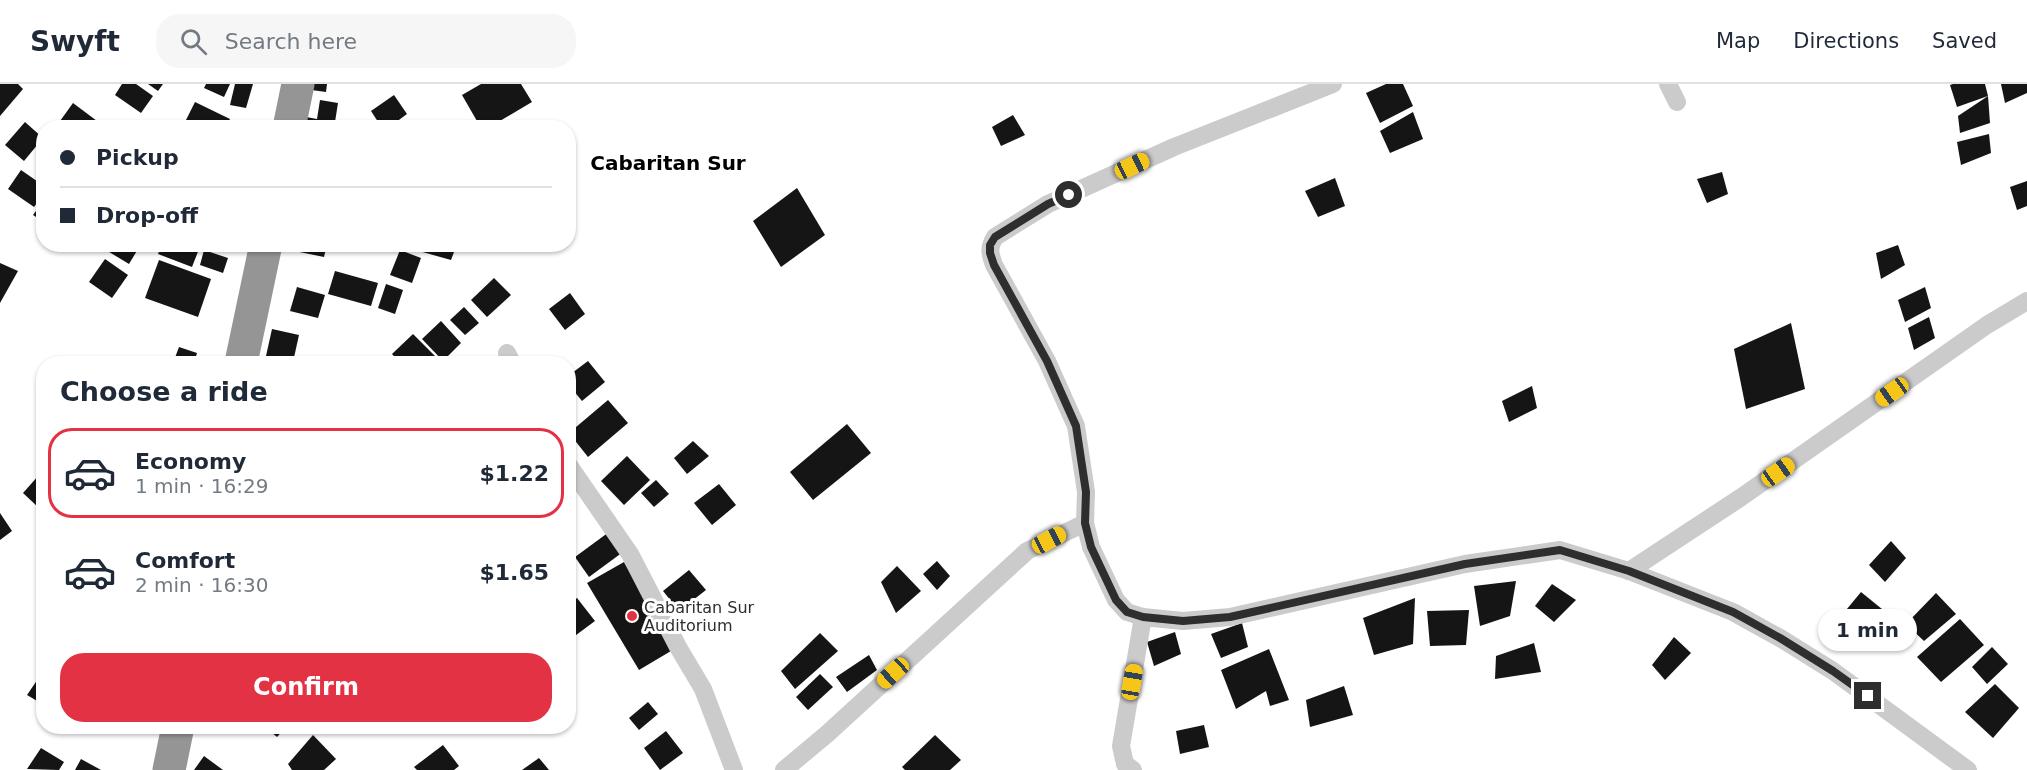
<!DOCTYPE html>
<meta charset="utf-8">
<style>
:root{--surface:#fff;--page:#f6f6f7;--text:#1f2937;--muted:#747a83;--line:#e0e1e3;--accent:#e43245}
body{margin:0;font-family:"DejaVu Sans",sans-serif;background:var(--page);color:var(--text);height:100vh;display:flex;flex-direction:column;font-size:22px;white-space:nowrap}
*{box-sizing:border-box;margin:0}
p{font-size:20px;color:var(--muted)}
.icon{flex:none;width:33px;height:33px;fill:none;stroke:currentColor;stroke-width:2;stroke-linecap:round;stroke-linejoin:round}
.map{position:relative;flex:1;overflow:hidden}
.details{position:absolute;left:36px;top:272px;width:540px;height:378px;display:flex;flex-direction:column;background:var(--surface);border-radius:24px;box-shadow:0 2px 4px #0004}
.details>*{flex:none}
.guide{position:absolute;left:36px;top:36px;width:540px;height:132px;border-radius:24px;box-shadow:0 2px 4px #0004;display:grid;align-content:center;height:132px;padding:0 24px;background:var(--surface)}
.end{position:absolute;width:27px;height:27px;margin:-14px;border:8px solid #2e2e2e;background:#fff;box-shadow:0 0 0 3px #fff}
.from{border-radius:50%}
.bubble{position:absolute;height:42px;border-radius:21px;background:var(--surface);box-shadow:0 2px 4px #0004;font-size:20px;font-weight:700;line-height:42px;text-align:center}
.car{position:absolute;width:18px;height:36px;margin:-18px -9px;border-radius:8px;box-shadow:0 0 4px 2px #0007;background:linear-gradient(#f5c518 24%,#345 0 40%,#f5c518 0 76%,#345 0 86%,#f5c518 0)}
.guide b{display:flex;align-items:center;gap:21px;height:57px;font-size:22px}
.guide b+b{border-top:2px solid var(--line)}
.guide i{width:15px;height:15px;background:var(--text)}
ul{padding:0;list-style:none}
li{display:flex;align-items:center;gap:18px;height:90px;margin:0 12px 9px;padding:0 12px;border:3px solid transparent;border-radius:24px}
li div{flex:1}
li b{display:block;font-size:22px}
li em{font-style:normal;font-weight:700}
li.selected{border-color:var(--accent)}
li>.icon{width:54px;height:54px;stroke-width:1.5}
h2{padding:0 24px;font-size:27px;line-height:72px}
.primary-button{display:flex;gap:12px;margin-top:auto;padding:12px 24px}
.primary-button a{flex:1;height:69px;border-radius:24px;background:var(--accent);color:#fff;font-size:24px;font-weight:700;line-height:69px;text-align:center}
header{display:flex;align-items:center;gap:36px;box-sizing:border-box;height:84px;padding:0 30px;background:var(--surface);border-bottom:2px solid var(--line)}
header strong{font-size:28px}
nav{display:flex;gap:33px;margin-inline-start:auto;font-size:21px}
.search{width:420px;height:54px;background:var(--page);display:flex;align-items:center;gap:15px;box-sizing:border-box;padding:0 21px;border-radius:24px;color:var(--muted);font-size:22px}
.map>svg:first-child{display:block}
.building{fill:#151515}
.lines{fill:none;stroke-linecap:round;stroke-linejoin:round}
.street{stroke:#cbcbcb;stroke-width:18}
.highway{stroke:#959595;stroke-width:33}
.route{stroke:#2e2e2e;stroke-width:8}
.poi-dot{fill:#e43245;stroke:#fff;stroke-width:2}
.labels{text-anchor:middle;stroke-width:6;stroke-linejoin:round;paint-order:stroke}
.poi-label{font-size:16px;fill:#2e2e2e;stroke:#fff;text-anchor:start}
.quarter-label{font-size:20px;font-weight:bold;fill:#000;stroke:#fff}
</style>
<header>
<strong>Swyft</strong>
<div class="search"><svg class="icon" aria-label="search" viewBox="0 0 24 24"><circle cx="10" cy="10" r="6"/><path d="M15 15l6 6"/></svg>Search here</div>
<nav><a>Map</a><a>Directions</a><a>Saved</a></nav>
</header>
<div class="map">
<svg width="2027" height="686" viewBox="0 0 2027 686">
<rect width="100%" height="100%" fill="#fff"/>
<g class="building">
<polygon points="0,0 18,0 23,5 0,32"/>
<polygon points="122,0 136,0 153,12 141,29 115,11"/>
<polygon points="148,0 163,0 158,7"/>
<polygon points="206,0 230,0 224,13 204,4"/>
<polygon points="235,0 253,0 246,24 230,21"/>
<polygon points="305,0 327,0 326,8 304,5"/>
<polygon points="481,0 521,0 532,18 488,44 481,44 462,11"/>
<polygon points="1386,0 1403,0 1413,22 1380,39 1366,9"/>
<polygon points="1953,0 1985,0 1988,12 1957,23 1950,1"/>
<polygon points="2001,0 2027,0 2027,9 2005,19"/>
<polygon points="394,11 407,30 388,44 382,44 371,27"/>
<polygon points="1988,12 1990,39 1960,49 1958,32"/>
<polygon points="320,16 338,19 335,38 340,39 339,44 299,44 301,32 317,35"/>
<polygon points="195,18 230,35 225,44 182,44"/>
<polygon points="73,19 101,40 98,44 55,44"/>
<polygon points="1413,28 1423,55 1390,69 1380,47"/>
<polygon points="1013,31 1025,51 1001,62 992,43"/>
<polygon points="25,38 43,54 24,77 5,61"/>
<polygon points="1989,50 1991,69 1961,81 1957,58"/>
<polygon points="21,86 44,102 44,110 34,123 8,105"/>
<polygon points="1722,88 1728,110 1707,119 1697,95"/>
<polygon points="1335,94 1345,122 1318,133 1305,107"/>
<polygon points="2027,97 2027,122 2017,126 2010,103"/>
<polygon points="797,104 825,151 781,183 753,137"/>
<polygon points="44,116 44,138 33,131"/>
<polygon points="96,160 141,160 129,180"/>
<polygon points="162,160 201,160 192,183 158,170"/>
<polygon points="210,160 234,160 232,168 209,163"/>
<polygon points="281,160 327,160 324,173 280,164"/>
<polygon points="423,160 457,160 451,176 419,167"/>
<polygon points="1898,161 1905,181 1881,195 1876,169"/>
<polygon points="204,166 228,174 223,189 200,181"/>
<polygon points="400,166 421,174 412,199 390,191"/>
<polygon points="105,175 128,191 112,214 89,198"/>
<polygon points="159,176 211,195 198,233 145,214"/>
<polygon points="0,179 18,187 0,219"/>
<polygon points="335,187 378,199 371,222 328,210"/>
<polygon points="494,194 511,211 487,233 471,216"/>
<polygon points="386,200 403,206 395,230 378,224"/>
<polygon points="297,203 325,211 318,234 290,227"/>
<polygon points="1925,203 1931,224 1905,238 1898,216"/>
<polygon points="570,209 585,230 565,246 549,225"/>
<polygon points="464,223 479,239 465,251 450,236"/>
<polygon points="1929,233 1935,254 1914,266 1908,244"/>
<polygon points="441,237 461,259 443,277 422,255"/>
<polygon points="1791,239 1805,305 1746,325 1734,265"/>
<polygon points="272,245 299,251 293,278 266,272"/>
<polygon points="413,250 442,279 400,279 392,270"/>
<polygon points="179,263 197,269 194,279 173,279"/>
<polygon points="588,277 605,298 582,317 568,300 568,292"/>
<polygon points="1532,302 1537,324 1509,338 1502,317"/>
<polygon points="608,316 628,339 588,373 569,349"/>
<polygon points="847,340 871,369 813,416 790,388"/>
<polygon points="693,357 709,372 687,390 674,374"/>
<polygon points="627,372 650,396 624,421 601,397"/>
<polygon points="39,391 44,395 44,419 39,424 23,409"/>
<polygon points="656,396 669,410 654,423 641,409"/>
<polygon points="719,400 736,421 712,441 694,419"/>
<polygon points="0,429 12,447 0,456"/>
<polygon points="609,448 623,468 589,493 575,473"/>
<polygon points="1891,457 1906,474 1885,498 1869,481"/>
<polygon points="937,477 950,492 937,506 923,490"/>
<polygon points="624,478 676,564 639,586 587,499"/>
<polygon points="897,482 921,507 896,529 881,498"/>
<polygon points="689,486 706,506 679,527 663,507"/>
<polygon points="1516,497 1510,532 1480,542 1474,502"/>
<polygon points="1552,500 1576,516 1554,538 1535,522"/>
<polygon points="1861,508 1893,534 1867,560 1837,537"/>
<polygon points="1936,509 1956,530 1924,557 1906,540"/>
<polygon points="577,514 595,537 568,557 568,520"/>
<polygon points="1415,514 1413,560 1374,571 1363,534"/>
<polygon points="1469,526 1466,561 1430,562 1427,527"/>
<polygon points="1960,535 1984,561 1941,598 1917,573"/>
<polygon points="1242,539 1248,563 1221,574 1211,550"/>
<polygon points="1175,548 1181,570 1154,582 1147,558"/>
<polygon points="820,549 838,567 795,605 781,587"/>
<polygon points="1674,553 1691,569 1665,596 1652,581"/>
<polygon points="1534,559 1541,588 1495,595 1496,572"/>
<polygon points="1992,563 2008,580 1987,600 1972,583"/>
<polygon points="1269,565 1289,616 1270,622 1266,607 1236,625 1221,586"/>
<polygon points="869,571 877,586 847,608 836,593"/>
<polygon points="44,586 44,621 27,611"/>
<polygon points="820,590 833,603 808,626 796,613"/>
<polygon points="1995,600 2019,624 1993,654 1965,628"/>
<polygon points="1344,602 1353,631 1310,643 1306,616"/>
<polygon points="648,618 658,630 639,646 629,634"/>
<polygon points="1204,641 1209,663 1180,670 1176,647"/>
<polygon points="264,642 287,642 277,653"/>
<polygon points="666,647 683,669 660,686 644,664"/>
<polygon points="313,651 336,675 324,686 292,686 288,680"/>
<polygon points="935,651 961,676 950,686 905,686 902,683"/>
<polygon points="443,661 459,682 454,686 417,686 414,683"/>
<polygon points="41,664 64,678 59,686 27,685"/>
<polygon points="204,672 223,686 194,686"/>
<polygon points="539,674 549,686 522,686"/>
<polygon points="81,675 101,686 75,686"/>
</g>
<g class="lines">
<g class="street">
<polyline points="1668,0 1677,18"/>
<polyline points="507,269 512,279"/>
<polyline points="568,380 630,470 678,563 703,605 734,686"/>
<path d="M1085,439L1086,408L1076,342L1047,277L994,181C990,170 988,164 995,153L1048,120L1174,63L1333,0"/>
<polyline points="1629,487 1740,414 1987,241 2027,217"/>
<polyline points="784,686 827,650 1027,467 1085,439 1091,463 1116,516 1127,528 1143,533 1183,537 1230,533 1465,480 1560,466 1629,487 1733,528 1780,554 1833,587 1968,686"/>
<polyline points="1133,686 1125,680 1121,662 1143,533"/>
</g>
<g class="highway">
<polyline points="289,44 298,0"/>
<polyline points="241,279 266,160"/>
<polyline points="169,686 178,642"/>
</g>
</g>
<g class="lines">
<polyline class="route" points="1069,111 1048,120 995,153 990,161 990,169 994,181 1047,277 1076,342 1086,408 1085,439 1091,463 1116,516 1127,528 1143,533 1183,537 1230,533 1465,480 1560,466 1629,487 1733,528 1780,554 1833,587 1868,612"/>
</g>
<circle class="poi-dot" cx="632" cy="532" r="6"/>
<g class="labels">
<g class="poi-label">
<text x="644" y="529">Cabaritan Sur<tspan x="644" dy="18">Auditorium</tspan></text>
</g>
<g class="quarter-label">
<text x="668" y="86">Cabaritan Sur</text>
</g>
</g>
</svg>
<i class="end from" style="left:1069px;top:111px"></i>
<i class="end" style="left:1868px;top:612px"></i>
<div class="bubble" style="left:1818px;top:525px;width:99px">1 min</div>
<i class="car" style="left:1132px;top:82px;rotate:65deg"></i>
<i class="car" style="left:1892px;top:308px;rotate:235deg"></i>
<i class="car" style="left:1778px;top:388px;rotate:55deg"></i>
<i class="car" style="left:1049px;top:456px;rotate:62deg"></i>
<i class="car" style="left:893px;top:589px;rotate:228deg"></i>
<i class="car" style="left:1132px;top:598px;rotate:10deg"></i>
<div class="guide">
<b><i class="from"></i>Pickup</b>
<b><i></i>Drop-off</b>
</div>
<section class="details">
<h2>Choose a ride</h2>
<ul>
<li class="selected"><svg class="icon" aria-label="car" viewBox="0 0 24 24"><path d="M5 17H2v-5l4-1 3-4h7l3 4 3 1v5h-3M9 17h6M6 11h13"/><circle cx="7" cy="17" r="2"/><circle cx="17" cy="17" r="2"/></svg><div><b>Economy</b><p>1 min · 16:29</p></div><em>$1.22</em></li>
<li><svg class="icon" aria-label="car" viewBox="0 0 24 24"><path d="M5 17H2v-5l4-1 3-4h7l3 4 3 1v5h-3M9 17h6M6 11h13"/><circle cx="7" cy="17" r="2"/><circle cx="17" cy="17" r="2"/></svg><div><b>Comfort</b><p>2 min · 16:30</p></div><em>$1.65</em></li>
</ul>
<div class="primary-button"><a>Confirm</a></div>
</section>
</div>
